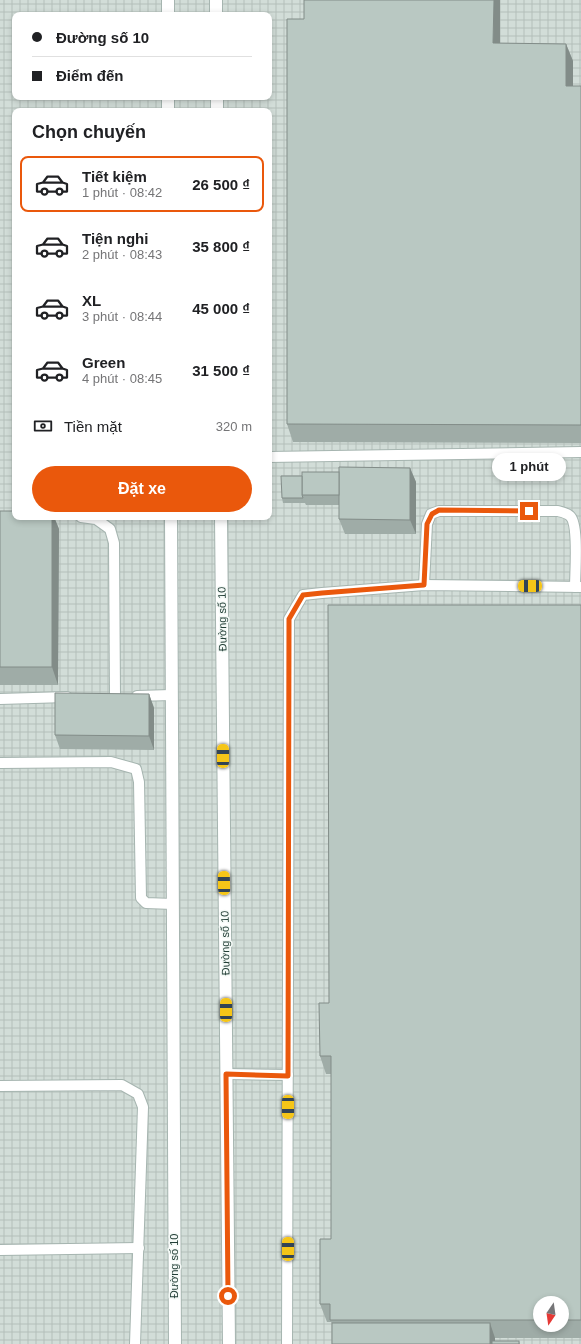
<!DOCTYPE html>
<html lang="vi">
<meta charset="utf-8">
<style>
:root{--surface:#fff;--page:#f6f6f6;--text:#202124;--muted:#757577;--line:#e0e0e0;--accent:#ea580c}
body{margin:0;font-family:Arial,sans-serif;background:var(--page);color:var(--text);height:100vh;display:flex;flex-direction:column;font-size:15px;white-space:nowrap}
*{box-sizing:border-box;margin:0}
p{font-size:13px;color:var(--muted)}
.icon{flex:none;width:22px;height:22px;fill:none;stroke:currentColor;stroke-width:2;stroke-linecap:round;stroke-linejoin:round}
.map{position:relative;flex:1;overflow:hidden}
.sheet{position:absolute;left:12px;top:108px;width:260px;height:412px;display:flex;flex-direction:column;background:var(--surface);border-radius:8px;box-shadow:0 2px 6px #0003}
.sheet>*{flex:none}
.banner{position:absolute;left:12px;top:12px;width:260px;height:88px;border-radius:8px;box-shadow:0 2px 6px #0003;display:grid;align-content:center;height:88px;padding:0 20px;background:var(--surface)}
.needle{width:26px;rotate:193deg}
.fabs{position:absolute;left:533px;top:1296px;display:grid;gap:8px}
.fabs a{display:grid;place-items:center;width:36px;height:36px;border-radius:50%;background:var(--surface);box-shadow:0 2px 6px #0003;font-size:20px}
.end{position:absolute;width:18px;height:18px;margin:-9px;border:5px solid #ea580c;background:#fff;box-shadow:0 0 0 2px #fff}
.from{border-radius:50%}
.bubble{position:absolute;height:28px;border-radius:14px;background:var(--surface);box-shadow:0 2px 6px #0003;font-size:13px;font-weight:700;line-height:28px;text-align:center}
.car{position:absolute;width:12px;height:24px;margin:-12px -6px;border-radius:5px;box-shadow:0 0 3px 1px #0007;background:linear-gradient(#f5c518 24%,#345 0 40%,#f5c518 0 76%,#345 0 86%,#f5c518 0)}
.banner b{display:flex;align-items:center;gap:14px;height:38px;font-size:15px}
.banner b+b{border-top:1px solid var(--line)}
.banner i{width:10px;height:10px;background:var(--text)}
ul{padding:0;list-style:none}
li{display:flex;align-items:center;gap:12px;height:56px;margin:0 8px 6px;padding:0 12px;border:2px solid transparent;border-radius:8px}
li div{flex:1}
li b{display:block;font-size:15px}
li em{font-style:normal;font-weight:700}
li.selected{border-color:var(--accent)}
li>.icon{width:36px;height:36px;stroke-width:1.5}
h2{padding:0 20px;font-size:18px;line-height:48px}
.pay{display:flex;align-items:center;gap:10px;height:44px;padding:0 20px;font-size:15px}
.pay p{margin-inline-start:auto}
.primary-button{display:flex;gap:8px;margin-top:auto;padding:8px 20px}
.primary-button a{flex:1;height:46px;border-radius:24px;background:var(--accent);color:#fff;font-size:16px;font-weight:700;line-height:46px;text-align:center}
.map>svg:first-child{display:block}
.industrial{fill:url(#industrial-grid);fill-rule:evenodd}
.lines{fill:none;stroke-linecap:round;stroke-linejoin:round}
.service-casing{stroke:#a6b5b0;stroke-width:12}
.minor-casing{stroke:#a6b5b0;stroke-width:14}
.service{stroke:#fff;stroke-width:10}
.minor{stroke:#fff;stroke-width:12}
.wall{fill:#9faca7;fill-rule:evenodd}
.shaded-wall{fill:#828c88}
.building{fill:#b9c8c2;stroke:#828c88}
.route{stroke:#ea580c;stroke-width:5}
.labels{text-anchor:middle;stroke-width:3;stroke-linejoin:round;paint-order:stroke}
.street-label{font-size:11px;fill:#233f37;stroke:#f5faf7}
</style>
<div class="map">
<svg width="581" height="1344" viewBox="0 0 581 1344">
<defs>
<pattern id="industrial-grid" width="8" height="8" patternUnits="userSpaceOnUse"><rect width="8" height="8" fill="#d2ddd8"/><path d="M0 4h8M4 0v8" fill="none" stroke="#b4bfba"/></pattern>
</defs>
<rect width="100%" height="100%" fill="#e4ede9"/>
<path class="industrial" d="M0,0H581V1344H0ZM15,15H269V97H15ZM15,111H269V517H15ZM540,1303H562V1325H540Z"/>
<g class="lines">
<defs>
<g id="service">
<polyline points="269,457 581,452"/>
<polyline points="81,517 96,519 110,529 114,543 115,696"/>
<path d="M424,585L427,524L431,514L439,511H558C562,512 567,513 570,516C579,524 575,573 575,587"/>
<polyline points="137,696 171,695"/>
<polyline points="0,699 67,697"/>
<polyline points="0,763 111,762 136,769 139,782 141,898 146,903 173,904"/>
<polyline points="226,1074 288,1075"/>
<polyline points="0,1086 122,1085 138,1094 143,1107 135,1344"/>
<polyline points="0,1250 139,1248"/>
<polyline points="287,1344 289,619 303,595 322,593 424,585 581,587"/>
</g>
<g id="minor">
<polyline points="168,0 168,15"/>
<polyline points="216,0 216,15"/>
<polyline points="168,97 168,111"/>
<polyline points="217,97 217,111"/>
<polyline points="171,517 175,1344"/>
<polyline points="221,517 229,1344"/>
</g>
</defs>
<use href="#service" class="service-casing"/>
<use href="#minor" class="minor-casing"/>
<use href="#service" class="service"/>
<use href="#minor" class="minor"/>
</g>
<g class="wall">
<polygon points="304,0 500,0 500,43 566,44 573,61 573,86 581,86 581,443 293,442 287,424 304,19"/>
<polygon points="410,468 416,482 416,534 345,534 339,519 339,505 306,505 305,503 283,503 282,498 302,476 339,472"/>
<polygon points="0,511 15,517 54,517 59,529 58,685 0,685"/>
<path d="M581,605V1338H495V1341H519L520,1344H332V1323L331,1322H327L320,1304L331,1239V1074H326L320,1056L329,1003ZM540,1303H562V1325H540Z"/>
<polygon points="149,694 154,708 154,750 60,749 55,735"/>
</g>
<g class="shaded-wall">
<polygon points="494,0 500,0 500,61 493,43"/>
<polygon points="566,44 573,61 573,104 566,86"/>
<polygon points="410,468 416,482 416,534 410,520"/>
<polygon points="52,517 54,517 59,529 58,685 52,667"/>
<polygon points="149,694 154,708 154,750 149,736"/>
<polygon points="490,1323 495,1338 495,1344 490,1344"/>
</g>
<g class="building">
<polygon points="304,0 494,0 493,43 566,44 566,86 581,86 581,425 287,424 287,19 304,19"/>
<polygon points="339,467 410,468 410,520 339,519"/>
<rect x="302" y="472" width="37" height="23"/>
<polygon points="281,476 302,476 302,495 303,498 282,498"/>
<polygon points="0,511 15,511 15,517 52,517 52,667 0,667"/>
<polygon points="328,605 581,605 581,1320 562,1320 562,1303 540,1303 540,1320 330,1320 330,1304 320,1304 320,1239 331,1239 331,1056 320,1056 319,1003 329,1003"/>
<polygon points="55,693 149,694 149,736 55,735"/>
<rect x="332" y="1323" width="158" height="21"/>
<rect x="492" y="1341" width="27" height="3"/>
</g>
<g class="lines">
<polyline class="route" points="228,1296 226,1074 288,1076 289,619 303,595 322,593 424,585 427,524 432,514 439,510 529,511"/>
</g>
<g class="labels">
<g class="street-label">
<text transform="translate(222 619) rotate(-91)" y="4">Đường số 10</text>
<text transform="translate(225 943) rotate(-91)" y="4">Đường số 10</text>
<text transform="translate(174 1266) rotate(-90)" y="4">Đường số 10</text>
</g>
</g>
</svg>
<div class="fabs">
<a><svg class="needle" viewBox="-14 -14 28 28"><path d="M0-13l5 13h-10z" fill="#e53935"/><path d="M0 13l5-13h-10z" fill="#757577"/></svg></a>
</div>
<i class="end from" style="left:228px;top:1296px"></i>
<i class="end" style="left:529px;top:511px"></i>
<div class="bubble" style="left:492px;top:453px;width:74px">1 phút</div>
<i class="car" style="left:530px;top:586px;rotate:270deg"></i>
<i class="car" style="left:223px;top:756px;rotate:0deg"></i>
<i class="car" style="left:224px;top:883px;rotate:359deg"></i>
<i class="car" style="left:226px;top:1010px;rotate:0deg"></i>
<i class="car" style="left:288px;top:1107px;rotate:180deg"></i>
<i class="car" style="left:288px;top:1249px;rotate:0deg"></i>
<div class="banner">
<b><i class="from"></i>Đường số 10</b>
<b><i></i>Điểm đến</b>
</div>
<section class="sheet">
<h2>Chọn chuyến</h2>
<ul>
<li class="selected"><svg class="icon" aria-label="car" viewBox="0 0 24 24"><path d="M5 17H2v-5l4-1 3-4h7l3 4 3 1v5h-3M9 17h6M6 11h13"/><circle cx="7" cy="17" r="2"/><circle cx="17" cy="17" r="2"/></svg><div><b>Tiết kiệm</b><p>1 phút · 08:42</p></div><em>26 500 ₫</em></li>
<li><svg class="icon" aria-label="car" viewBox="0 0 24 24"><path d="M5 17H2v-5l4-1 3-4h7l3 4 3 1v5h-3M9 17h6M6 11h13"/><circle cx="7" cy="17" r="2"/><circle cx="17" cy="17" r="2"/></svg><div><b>Tiện nghi</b><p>2 phút · 08:43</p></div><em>35 800 ₫</em></li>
<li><svg class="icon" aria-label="car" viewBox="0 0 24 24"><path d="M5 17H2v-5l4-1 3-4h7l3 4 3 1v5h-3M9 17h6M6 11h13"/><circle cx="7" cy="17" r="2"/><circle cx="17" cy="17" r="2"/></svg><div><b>XL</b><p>3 phút · 08:44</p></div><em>45 000 ₫</em></li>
<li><svg class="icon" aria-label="car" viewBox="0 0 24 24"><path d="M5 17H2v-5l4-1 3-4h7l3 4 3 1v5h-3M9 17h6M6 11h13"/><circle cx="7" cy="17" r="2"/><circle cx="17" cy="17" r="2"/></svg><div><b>Green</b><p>4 phút · 08:45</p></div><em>31 500 ₫</em></li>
</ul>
<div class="pay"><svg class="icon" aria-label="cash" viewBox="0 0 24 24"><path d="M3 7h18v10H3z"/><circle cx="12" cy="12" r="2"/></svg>Tiền mặt<p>320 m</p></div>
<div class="primary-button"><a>Đặt xe</a></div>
</section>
</div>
